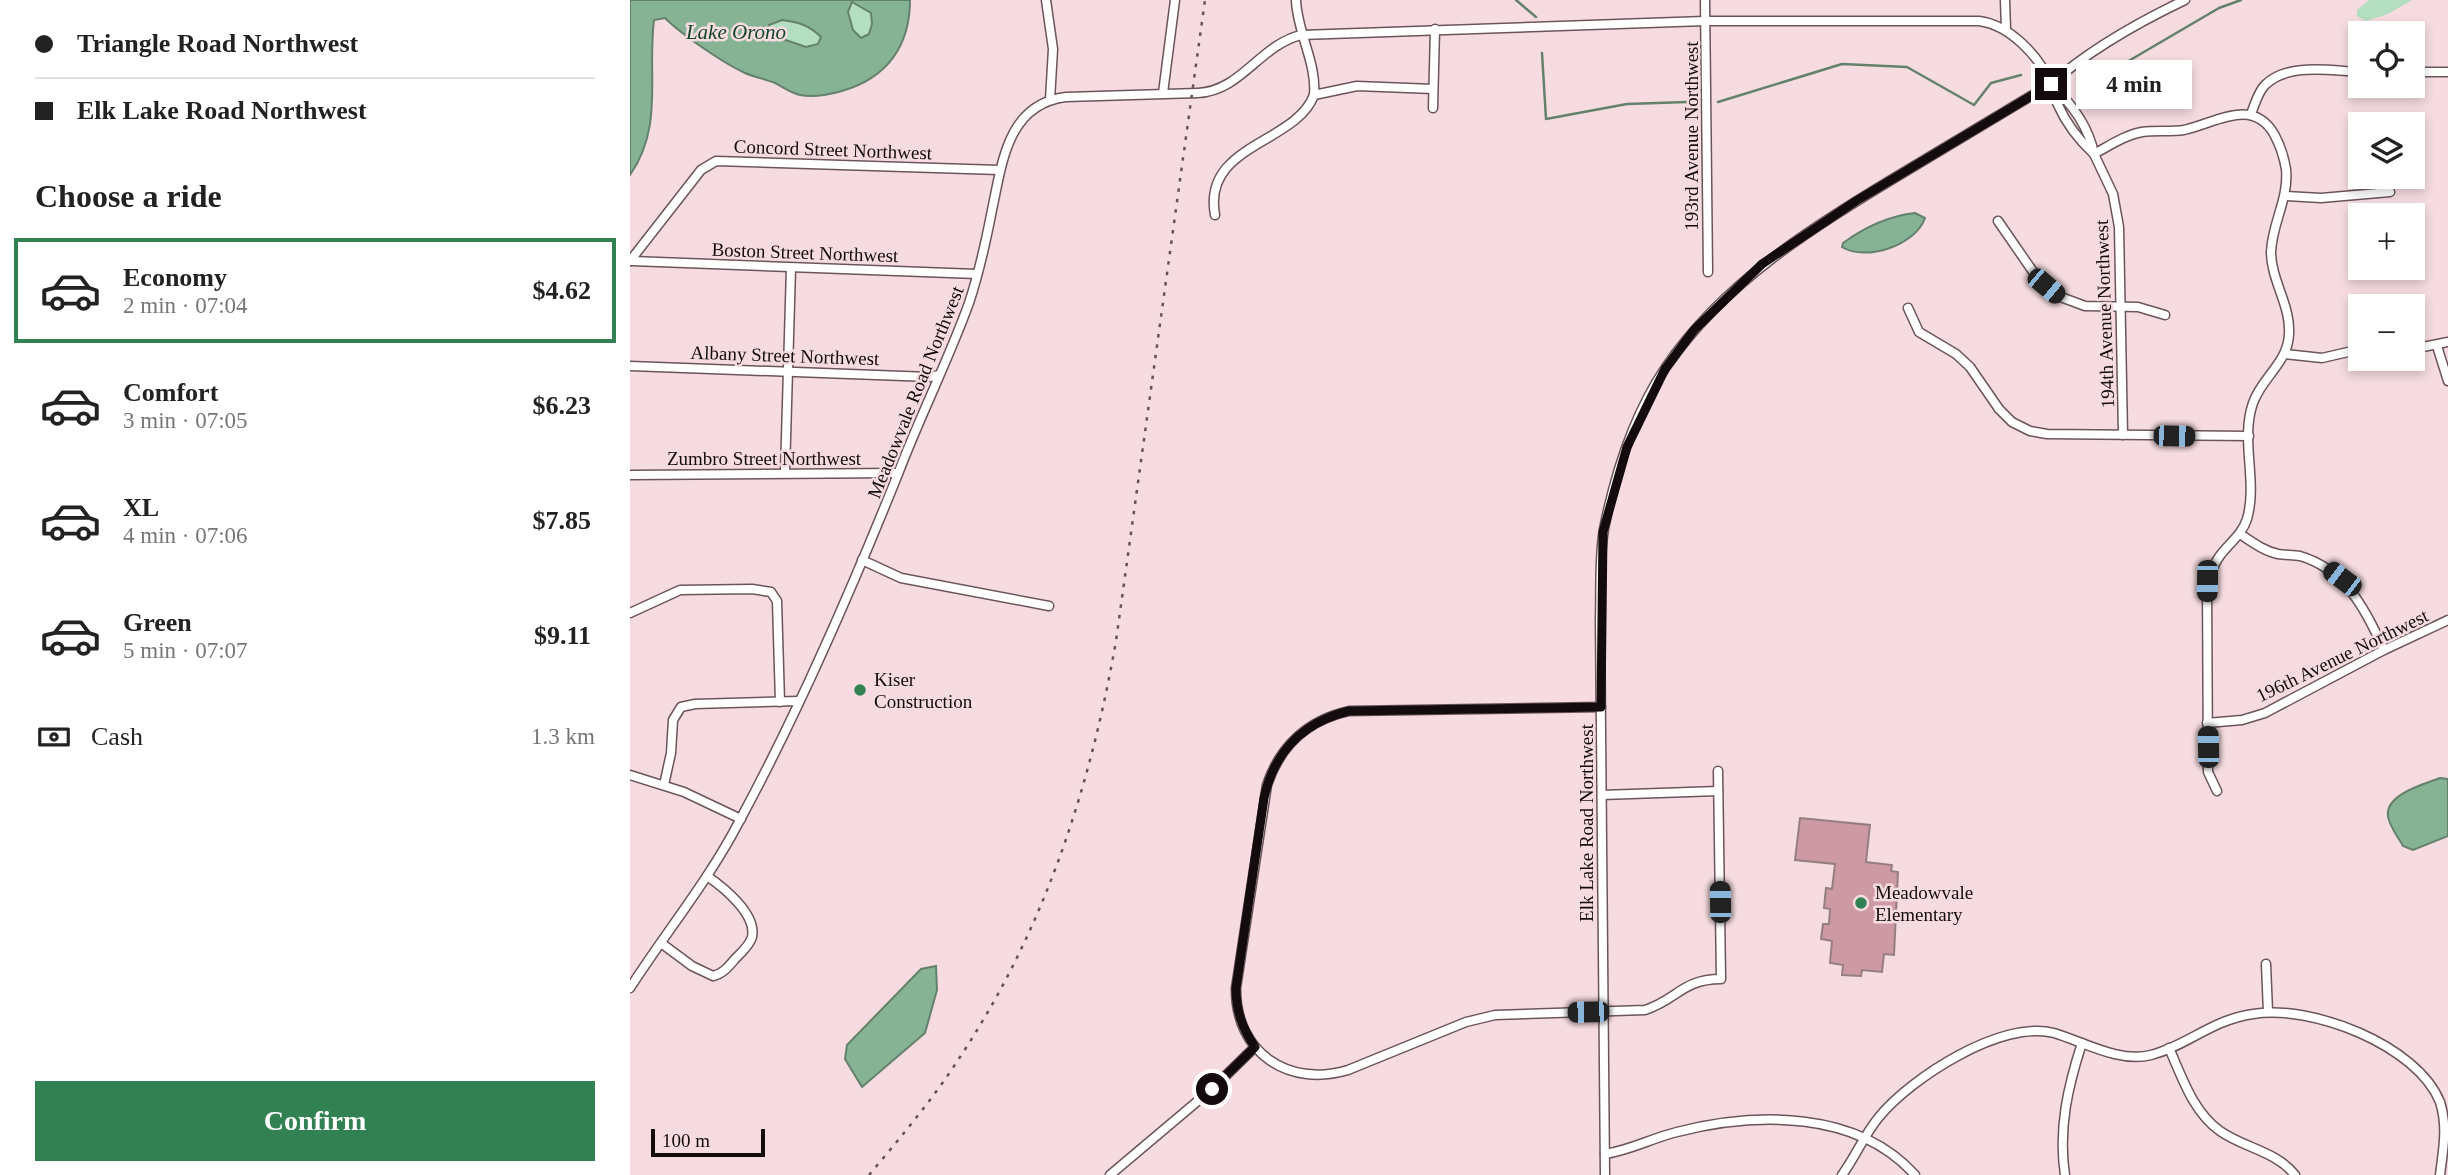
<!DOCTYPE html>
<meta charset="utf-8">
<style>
:root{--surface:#fff;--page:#f6f6f6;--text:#222;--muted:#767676;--line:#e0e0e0;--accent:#318152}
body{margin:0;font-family:"Times New Roman",serif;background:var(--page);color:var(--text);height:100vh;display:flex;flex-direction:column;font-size:26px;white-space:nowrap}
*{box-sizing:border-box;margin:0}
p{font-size:23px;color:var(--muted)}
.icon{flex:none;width:38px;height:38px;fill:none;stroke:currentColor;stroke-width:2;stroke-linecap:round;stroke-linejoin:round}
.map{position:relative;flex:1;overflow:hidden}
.drawer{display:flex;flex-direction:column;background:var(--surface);width:630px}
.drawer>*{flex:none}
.banner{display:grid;align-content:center;height:154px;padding:0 35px;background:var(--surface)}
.controls{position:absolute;left:1718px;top:21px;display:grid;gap:14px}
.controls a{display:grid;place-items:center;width:77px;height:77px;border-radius:0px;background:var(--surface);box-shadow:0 4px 10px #0003;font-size:35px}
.scale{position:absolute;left:21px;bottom:18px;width:114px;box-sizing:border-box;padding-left:7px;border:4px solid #130b0d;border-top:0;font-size:19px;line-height:24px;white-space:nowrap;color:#130b0d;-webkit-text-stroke:5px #f6dce0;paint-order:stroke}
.end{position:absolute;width:32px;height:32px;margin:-16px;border:9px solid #130b0d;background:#fff;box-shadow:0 0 0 4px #fff}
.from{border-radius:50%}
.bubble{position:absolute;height:49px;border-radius:0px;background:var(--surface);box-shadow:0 4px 10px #0003;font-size:23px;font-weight:700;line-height:49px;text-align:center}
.car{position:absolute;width:21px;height:42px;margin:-21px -10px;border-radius:9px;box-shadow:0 0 5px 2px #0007;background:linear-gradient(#222 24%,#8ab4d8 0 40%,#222 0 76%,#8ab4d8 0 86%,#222 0)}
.banner b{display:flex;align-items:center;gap:24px;height:66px;font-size:26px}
.banner b+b{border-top:2px solid var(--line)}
.banner i{width:18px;height:18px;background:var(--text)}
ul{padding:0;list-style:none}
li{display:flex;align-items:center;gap:21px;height:105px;margin:0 14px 10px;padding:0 21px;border:4px solid transparent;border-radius:0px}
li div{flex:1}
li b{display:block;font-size:26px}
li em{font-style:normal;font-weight:700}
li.on{border-color:var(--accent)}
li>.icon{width:63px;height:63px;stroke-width:1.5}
h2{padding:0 35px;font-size:32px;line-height:84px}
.pay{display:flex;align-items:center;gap:18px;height:77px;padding:0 35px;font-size:26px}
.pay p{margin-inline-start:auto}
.primary-button{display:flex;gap:14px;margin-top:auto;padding:14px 35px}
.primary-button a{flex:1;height:80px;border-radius:0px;background:var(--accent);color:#fff;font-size:28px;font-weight:700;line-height:80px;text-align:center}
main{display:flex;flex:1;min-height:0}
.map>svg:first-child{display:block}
.green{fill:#b3dfc0}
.water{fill:#87b395;stroke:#64816c;stroke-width:2;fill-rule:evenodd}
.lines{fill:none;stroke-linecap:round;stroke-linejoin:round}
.stream{stroke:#64816c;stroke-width:2.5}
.building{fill:#cd99a3;stroke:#957e82;stroke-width:2}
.minor-casing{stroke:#6b5559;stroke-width:11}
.minor{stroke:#fff;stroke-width:8}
.rail{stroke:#615355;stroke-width:2.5;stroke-dasharray:3.5 7;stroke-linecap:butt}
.route{stroke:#130b0d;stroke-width:9}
.poi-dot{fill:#318152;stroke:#f6dce0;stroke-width:2.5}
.labels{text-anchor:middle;stroke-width:5;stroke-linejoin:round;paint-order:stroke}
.street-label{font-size:19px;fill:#130b0d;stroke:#f6dce0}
.poi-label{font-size:19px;fill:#130b0d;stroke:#f6dce0;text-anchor:start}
.water-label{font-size:21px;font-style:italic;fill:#134629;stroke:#f6dce0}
</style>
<main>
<section class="drawer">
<div class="banner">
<b><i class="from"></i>Triangle Road Northwest</b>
<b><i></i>Elk Lake Road Northwest</b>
</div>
<h2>Choose a ride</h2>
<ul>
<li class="on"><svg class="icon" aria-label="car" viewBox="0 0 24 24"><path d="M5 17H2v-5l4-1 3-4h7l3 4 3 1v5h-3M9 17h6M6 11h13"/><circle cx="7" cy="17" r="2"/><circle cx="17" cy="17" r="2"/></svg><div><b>Economy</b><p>2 min · 07:04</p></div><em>$4.62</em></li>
<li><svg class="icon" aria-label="car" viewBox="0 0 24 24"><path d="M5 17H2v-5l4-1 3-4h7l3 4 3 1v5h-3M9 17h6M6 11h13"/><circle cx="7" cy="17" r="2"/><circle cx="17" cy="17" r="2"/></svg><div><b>Comfort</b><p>3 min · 07:05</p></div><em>$6.23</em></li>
<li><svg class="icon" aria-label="car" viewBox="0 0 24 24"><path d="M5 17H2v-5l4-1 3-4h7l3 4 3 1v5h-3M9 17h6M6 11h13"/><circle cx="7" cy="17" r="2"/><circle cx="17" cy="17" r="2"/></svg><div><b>XL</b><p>4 min · 07:06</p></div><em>$7.85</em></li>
<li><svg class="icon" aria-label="car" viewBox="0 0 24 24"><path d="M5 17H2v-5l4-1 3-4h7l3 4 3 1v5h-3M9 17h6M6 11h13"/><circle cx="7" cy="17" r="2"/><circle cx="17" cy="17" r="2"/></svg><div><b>Green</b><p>5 min · 07:07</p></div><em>$9.11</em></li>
</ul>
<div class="pay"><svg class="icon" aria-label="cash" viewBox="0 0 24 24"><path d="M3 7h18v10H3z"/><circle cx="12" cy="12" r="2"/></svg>Cash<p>1.3 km</p></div>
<div class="primary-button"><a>Confirm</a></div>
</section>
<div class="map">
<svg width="1818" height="1175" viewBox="0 0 1818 1175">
<rect width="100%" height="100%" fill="#f6dce0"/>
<g class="green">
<polygon points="1739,0 1782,0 1758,14 1736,21 1727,16 1727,10"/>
<polygon points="222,1 241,12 242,24 239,34 231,38 223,30 218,12"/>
<path d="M152,20C168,22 179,25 191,37L188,44L176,47L138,34L139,25Z"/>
</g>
<g class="water">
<path d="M0,0H280C280,46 257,78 212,91C198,95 184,98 170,95C161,93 153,87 145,83C135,79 124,77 115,73C93,63 51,34 35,18L24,20C17,75 34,126 0,175ZM222,2L241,13L242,24L239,34L231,38L223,30L218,12ZM152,20C168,22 179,25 191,37L188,44L176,47L138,34L139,25Z"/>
<path d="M1285,213L1295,218C1286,245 1236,262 1212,247L1213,243C1235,227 1258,216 1285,213Z"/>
<path d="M1810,778L1818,779V836L1783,850L1773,846C1768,837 1759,826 1758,816C1755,794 1795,784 1810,778Z"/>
<polygon points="306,966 307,990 295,1033 232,1087 215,1059 217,1045 291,969"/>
</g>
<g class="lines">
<g class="stream">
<polyline points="886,0 906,17"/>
<polyline points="912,53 916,119 997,104 1057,102"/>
<polyline points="1449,90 1589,8 1611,0"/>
<polyline points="1088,102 1212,64 1277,67 1344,105 1361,83 1391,75"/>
</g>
</g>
<polygon class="building" points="1170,818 1240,825 1236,862 1262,865 1261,871 1268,872 1264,955 1254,954 1252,972 1232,970 1231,976 1212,975 1213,965 1200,963 1202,941 1191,939 1193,924 1199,924 1200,909 1194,908 1196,888 1202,889 1205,864 1165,860"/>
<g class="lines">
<defs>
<g id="minor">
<polyline points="416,0 423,49 420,100"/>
<path d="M666,0C667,32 687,63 684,95"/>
<polyline points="1075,0 1078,272"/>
<polyline points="1375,0 1376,30"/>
<polyline points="1783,72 1818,72"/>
<polyline points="533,93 545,0"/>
<polyline points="803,108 805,29"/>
<path d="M1621,114C1625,104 1628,92 1635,85C1658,62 1702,71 1731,72"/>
<polyline points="1655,196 1691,198 1760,192"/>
<path d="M585,215C572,144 666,144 684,95L727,86L803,89"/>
<polyline points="1368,221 1406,276 1428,296 1455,306 1508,307 1535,315"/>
<polyline points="0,261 71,170 86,161 369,170"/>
<polyline points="2,261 347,274"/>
<polyline points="1278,308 1289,332 1326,354 1340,367 1369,409 1382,422 1400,431 1417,434 1619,436"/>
<polyline points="1807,346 1818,381"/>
<polyline points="1783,349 1818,342"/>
<polyline points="1655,354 1692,358 1731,349"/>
<polyline points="0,366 300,377 309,375"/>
<path d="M1493,435L1489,227L1483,194L1464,154C1479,146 1495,135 1512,132C1526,130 1540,132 1554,130C1586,123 1622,97 1644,134C1650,145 1654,157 1656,169C1659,199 1642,223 1641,252C1641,280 1661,306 1659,334C1658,363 1632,377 1623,403C1610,440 1628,482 1617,519C1612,535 1598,544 1589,557C1584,564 1581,573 1577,581L1578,772L1587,791"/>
<polyline points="155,472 161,268"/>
<polyline points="0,475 268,473"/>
<path d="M1610,534C1622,542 1634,551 1648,554C1655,555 1663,555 1670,556C1715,569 1736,610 1754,650"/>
<polyline points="232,560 271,578 419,606"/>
<polyline points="0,613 50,590 122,589 141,592 147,601 150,702"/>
<path d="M971,707L719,711C678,720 650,746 637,785L606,988C605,1052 658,1088 718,1070L836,1022L865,1015L1015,1010C1047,1000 1052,979 1091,979L1088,771"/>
<polyline points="1577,723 1612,720 1635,713 1754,650 1818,620"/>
<polyline points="0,775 54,792 111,819"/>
<polyline points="34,785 41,753 43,720 51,707 65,704 169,701"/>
<polyline points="972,795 1088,791"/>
<path d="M31,943L62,966L83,976C93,974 99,966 105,959C111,953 120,945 122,937C127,914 93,887 77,876"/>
<polyline points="1636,964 1638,1012"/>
<path d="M0,988C36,932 79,880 110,820C170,709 221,591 268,474C290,416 318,361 339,303C349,273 356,241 362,210C372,164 377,104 436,97L568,93C611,91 630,45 671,35L1075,21H1349C1380,25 1409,56 1421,84C1424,91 1425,99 1428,105C1436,123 1450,141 1464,154C1459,127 1441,103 1421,84"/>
<path d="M1539,1048C1552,1077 1563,1112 1590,1131C1614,1148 1646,1151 1665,1175"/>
<path d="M975,1154C1001,1150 1022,1138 1047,1132C1126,1112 1227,1110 1285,1175"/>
<polyline points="480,1175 582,1089 625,1047"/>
<path d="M975,1175L970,619C971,590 969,558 974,529C985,474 1004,414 1036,367C1094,282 1184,226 1271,174C1321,144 1371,114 1421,84C1459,50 1509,22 1555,0"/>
<path d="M1212,1175C1226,1156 1234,1135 1249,1117C1281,1078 1372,1019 1424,1033C1454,1042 1489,1063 1521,1055C1557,1046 1581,1020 1623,1014C1681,1004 1787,1045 1810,1102C1818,1127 1813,1150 1810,1175"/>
<path d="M1435,1175C1428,1129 1438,1086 1452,1043"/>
</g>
</defs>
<use href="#minor" class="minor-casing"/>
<use href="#minor" class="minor"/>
<path class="rail" d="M239,1175C271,1137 303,1099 330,1057C414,930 460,789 486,641L575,0"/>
</g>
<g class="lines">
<path class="route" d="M582,1089L625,1047C612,1028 606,1011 606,988L634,798C644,752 673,722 719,711L971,707L973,532L997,447L1035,369L1064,330L1132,264L1226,201L1421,84"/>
</g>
<g class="poi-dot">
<circle cx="230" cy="690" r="7"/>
<circle cx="1231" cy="903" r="7"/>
</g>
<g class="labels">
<g class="street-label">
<text transform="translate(1061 136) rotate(-90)" y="7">193rd Avenue Northwest</text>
<text transform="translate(203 149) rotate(2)" y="7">Concord Street Northwest</text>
<text transform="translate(175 252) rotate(2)" y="7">Boston Street Northwest</text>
<text transform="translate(1474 314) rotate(-92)" y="7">194th Avenue Northwest</text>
<text transform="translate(155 355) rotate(2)" y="7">Albany Street Northwest</text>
<text transform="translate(285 392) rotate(-68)" y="7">Meadowvale Road Northwest</text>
<text x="134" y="465">Zumbro Street Northwest</text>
<text transform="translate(1712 655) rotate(-26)" y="7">196th Avenue Northwest</text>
<text transform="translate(956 823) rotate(-90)" y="7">Elk Lake Road Northwest</text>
</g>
<g class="poi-label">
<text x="244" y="686">Kiser<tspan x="244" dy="22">Construction</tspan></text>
<text x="1245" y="899">Meadowvale<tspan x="1245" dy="22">Elementary</tspan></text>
</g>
<g class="water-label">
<text x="106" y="39">Lake Orono</text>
</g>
</g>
</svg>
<div class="controls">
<a><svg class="icon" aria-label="locate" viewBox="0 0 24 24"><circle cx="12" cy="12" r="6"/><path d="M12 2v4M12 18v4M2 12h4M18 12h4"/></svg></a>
<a><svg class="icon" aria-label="layers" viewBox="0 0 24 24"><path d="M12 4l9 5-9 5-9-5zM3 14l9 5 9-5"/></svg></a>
<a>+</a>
<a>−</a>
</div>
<div class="scale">100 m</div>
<i class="end from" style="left:582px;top:1089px"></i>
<i class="end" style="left:1421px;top:84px"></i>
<div class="bubble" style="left:1446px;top:60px;width:116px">4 min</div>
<i class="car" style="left:1416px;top:286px;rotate:130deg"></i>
<i class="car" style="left:1544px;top:436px;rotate:91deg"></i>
<i class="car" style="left:1712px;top:579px;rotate:307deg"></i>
<i class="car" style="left:1577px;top:581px;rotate:181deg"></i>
<i class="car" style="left:1578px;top:747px;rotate:359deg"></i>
<i class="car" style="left:1090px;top:902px;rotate:359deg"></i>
<i class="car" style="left:958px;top:1012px;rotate:269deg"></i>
</div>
</main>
